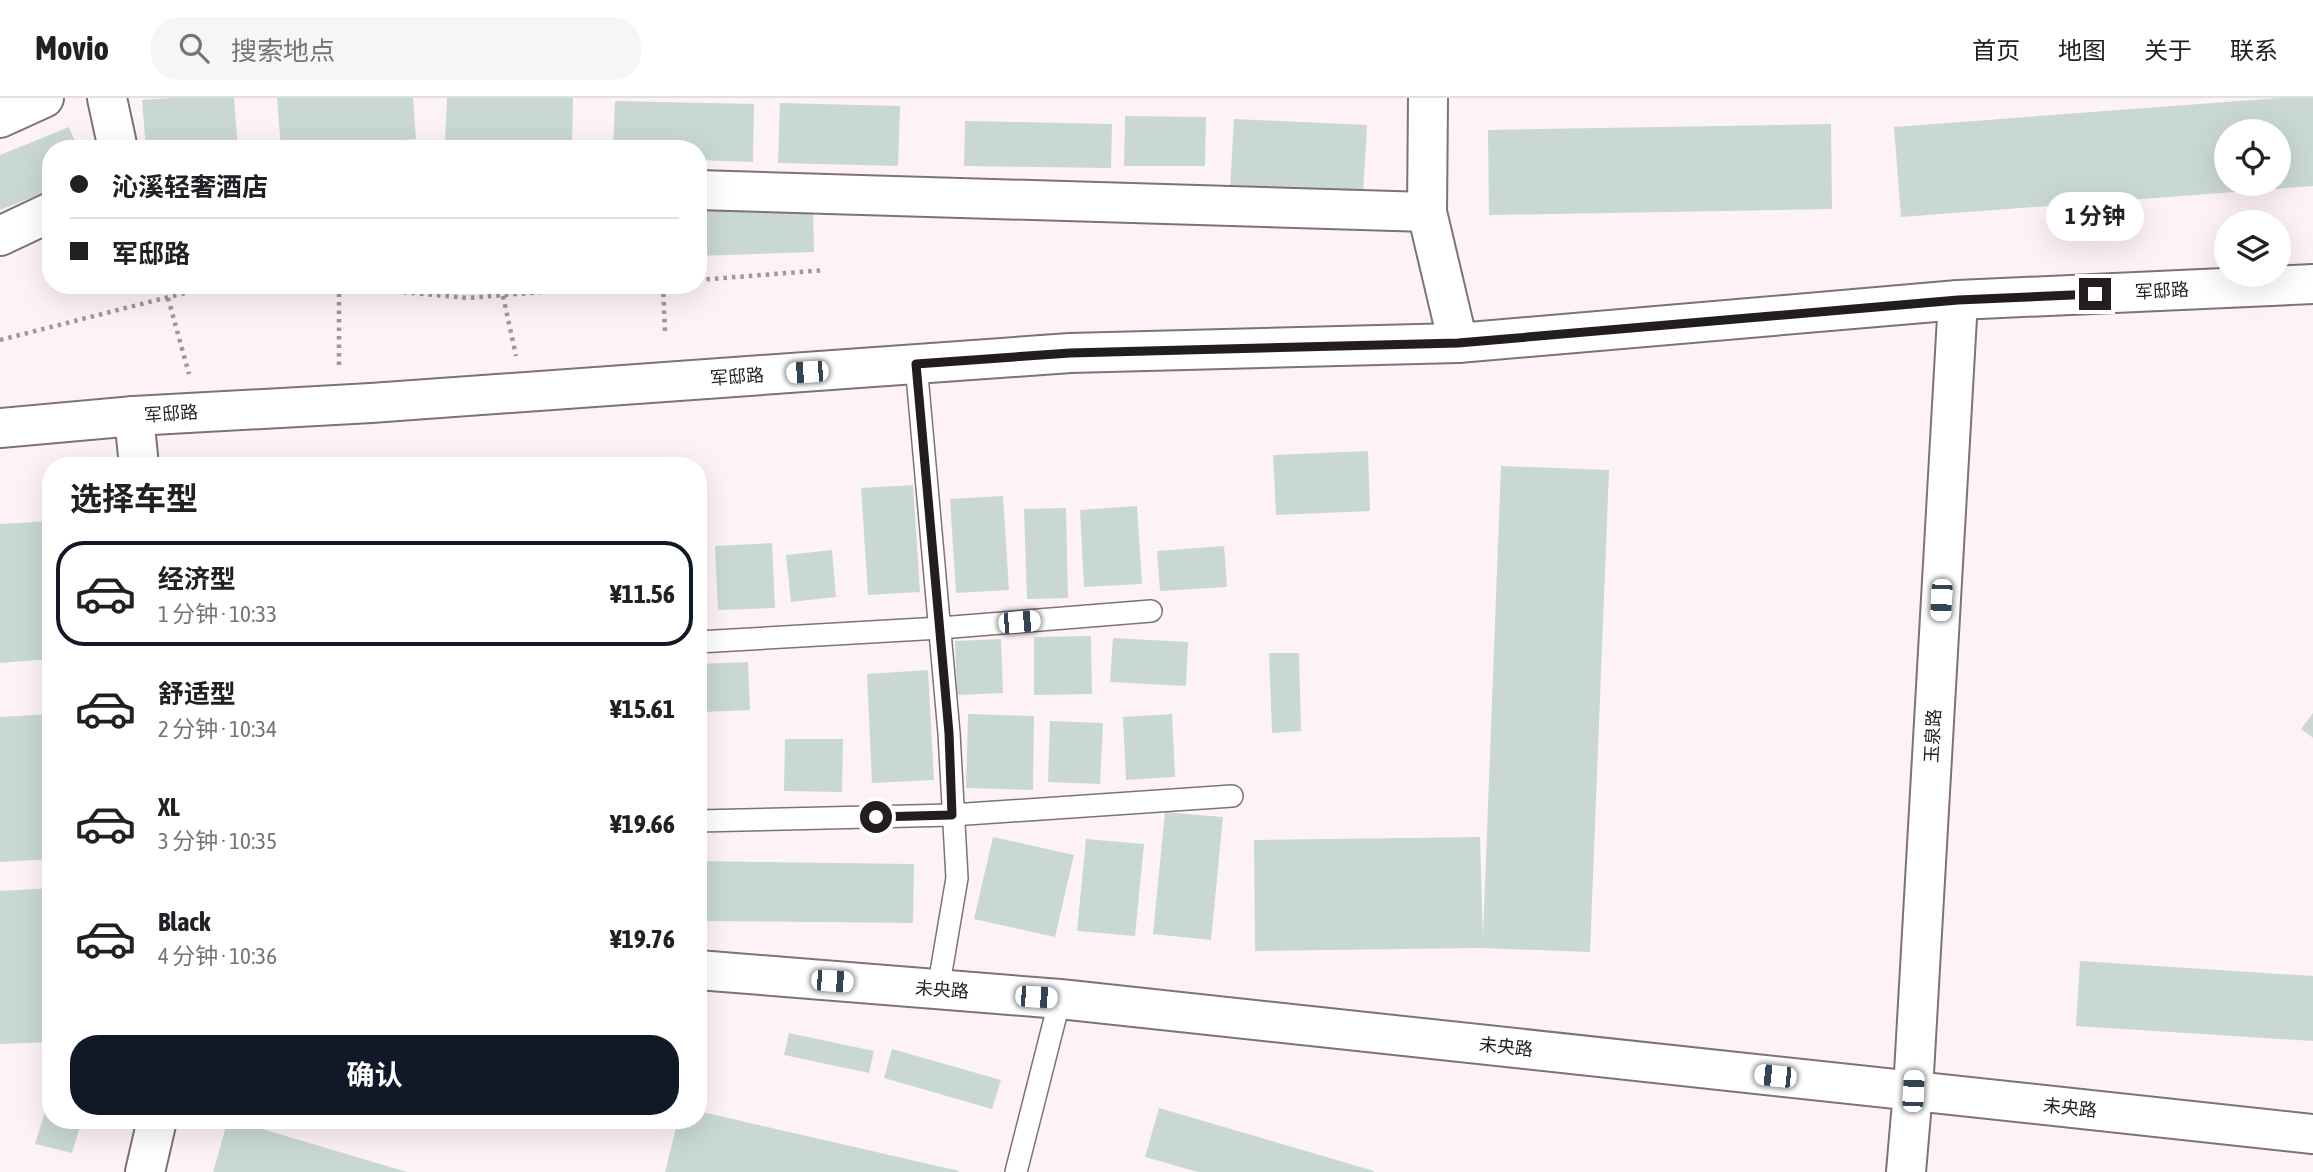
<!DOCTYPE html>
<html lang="zh">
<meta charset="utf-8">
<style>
:root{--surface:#fff;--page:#f6f6f6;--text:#202124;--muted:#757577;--line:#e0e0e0;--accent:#111827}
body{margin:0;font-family:"Asap Condensed","Noto Sans SC",sans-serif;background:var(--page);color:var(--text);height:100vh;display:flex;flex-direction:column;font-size:26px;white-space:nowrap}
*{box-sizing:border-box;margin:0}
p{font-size:23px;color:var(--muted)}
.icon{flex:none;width:38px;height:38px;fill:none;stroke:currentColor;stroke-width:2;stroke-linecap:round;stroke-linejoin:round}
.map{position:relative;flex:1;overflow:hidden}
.drawer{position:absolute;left:42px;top:359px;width:665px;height:672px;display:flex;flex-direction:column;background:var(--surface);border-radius:28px;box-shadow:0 7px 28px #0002}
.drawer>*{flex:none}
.top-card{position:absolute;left:42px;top:42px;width:665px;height:154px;border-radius:28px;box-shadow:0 7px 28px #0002;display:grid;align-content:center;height:154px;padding:0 28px;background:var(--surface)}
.tools{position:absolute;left:2214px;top:21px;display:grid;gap:14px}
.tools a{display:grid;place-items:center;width:77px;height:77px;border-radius:50%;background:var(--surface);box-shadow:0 7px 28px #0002;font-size:35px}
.end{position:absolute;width:32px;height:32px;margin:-16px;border:9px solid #231d1f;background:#fff;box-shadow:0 0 0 4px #fff}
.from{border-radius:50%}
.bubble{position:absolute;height:49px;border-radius:24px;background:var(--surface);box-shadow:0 7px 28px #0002;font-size:23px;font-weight:700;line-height:49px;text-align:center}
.car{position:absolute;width:21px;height:42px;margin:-21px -10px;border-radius:9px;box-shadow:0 0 5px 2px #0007;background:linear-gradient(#fff 24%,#345 0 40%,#fff 0 76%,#345 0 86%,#fff 0)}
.top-card b{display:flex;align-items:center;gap:24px;height:66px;font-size:26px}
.top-card b+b{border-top:2px solid var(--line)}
.top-card i{width:18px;height:18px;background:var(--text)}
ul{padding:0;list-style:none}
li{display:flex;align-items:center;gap:21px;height:105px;margin:0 14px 10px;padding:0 14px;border:4px solid transparent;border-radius:28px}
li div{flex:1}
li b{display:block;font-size:26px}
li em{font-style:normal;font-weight:700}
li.on{border-color:var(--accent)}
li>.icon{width:63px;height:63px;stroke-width:1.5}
h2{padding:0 28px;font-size:32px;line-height:84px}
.cta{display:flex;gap:14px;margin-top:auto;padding:14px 28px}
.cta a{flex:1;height:80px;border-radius:28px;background:var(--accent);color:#fff;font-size:28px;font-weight:700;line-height:80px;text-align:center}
header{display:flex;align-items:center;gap:42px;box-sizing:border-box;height:98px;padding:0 35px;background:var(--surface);border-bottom:2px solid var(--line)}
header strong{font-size:33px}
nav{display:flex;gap:38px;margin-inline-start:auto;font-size:24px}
.search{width:490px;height:63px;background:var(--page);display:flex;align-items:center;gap:18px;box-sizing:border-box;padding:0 24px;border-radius:28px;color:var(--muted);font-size:26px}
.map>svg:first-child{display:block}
.building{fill:#c9d9d2;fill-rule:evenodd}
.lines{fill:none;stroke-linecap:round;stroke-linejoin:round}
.lane-casing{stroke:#7f7176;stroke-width:24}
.street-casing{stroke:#7f7176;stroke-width:42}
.secondary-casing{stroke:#7f7176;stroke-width:42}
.path{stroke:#9f979a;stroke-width:4.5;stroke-dasharray:3.5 5;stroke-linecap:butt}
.lane{stroke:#fff;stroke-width:21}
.street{stroke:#fff;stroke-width:38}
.secondary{stroke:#fff;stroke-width:38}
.route{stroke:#231d1f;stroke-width:9}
.labels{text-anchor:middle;stroke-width:5;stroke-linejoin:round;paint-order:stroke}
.street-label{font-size:18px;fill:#231d1f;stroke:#fff}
</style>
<header>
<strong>Movio</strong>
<div class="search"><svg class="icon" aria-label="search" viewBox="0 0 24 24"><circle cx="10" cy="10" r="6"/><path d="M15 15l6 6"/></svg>搜索地点</div>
<nav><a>首页</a><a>地图</a><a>关于</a><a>联系</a></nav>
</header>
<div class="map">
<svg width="2313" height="1074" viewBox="0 0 2313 1074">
<rect width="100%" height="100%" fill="#fdf3f6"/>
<g class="building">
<polygon points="170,0 234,0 238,51 146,51 142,2"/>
<polygon points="277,0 413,0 416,41 281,51"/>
<polygon points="447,0 573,0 572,48 445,46"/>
<path d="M2279,0H2313V88L1901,119L1894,29ZM2226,33H2278V86H2226Z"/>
<polygon points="615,3 754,6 753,64 698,62 698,51 613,51"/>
<polygon points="780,5 900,8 898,68 778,65"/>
<polygon points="1125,18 1206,19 1205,68 1124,68"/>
<polygon points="1234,21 1367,27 1363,96 1230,90"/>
<polygon points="965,23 1112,26 1111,70 964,68"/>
<polygon points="1831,26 1832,111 1489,117 1488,32"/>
<polygon points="69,29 78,51 51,51 51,92 0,112 0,57"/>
<polygon points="813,109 814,154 698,158 698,113"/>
<polygon points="1368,353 1370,413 1276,417 1273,357"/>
<polygon points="1501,368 1609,372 1590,854 1482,850 1255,853 1254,742 1480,739 1483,838"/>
<polygon points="913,387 920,494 868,497 861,390"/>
<polygon points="1003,398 1009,492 956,495 950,401"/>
<polygon points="1137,408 1142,486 1084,489 1080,412"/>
<polygon points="1066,410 1068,500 1027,501 1024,411"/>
<polygon points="51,423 51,561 0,565 0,426"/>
<polygon points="698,444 700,444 704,504 698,504"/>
<polygon points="772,445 775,510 718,512 715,448"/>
<polygon points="1224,448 1227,489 1160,493 1157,453"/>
<polygon points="832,452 836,499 791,504 786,457"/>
<polygon points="1091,538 1092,596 1034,597 1034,539"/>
<polygon points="1113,540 1188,544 1186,588 1110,584"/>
<polygon points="1001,541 1003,595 957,597 955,543"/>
<polygon points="1269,555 1299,555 1301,633 1272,635"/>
<polygon points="748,564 750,612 702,614 700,566"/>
<polygon points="928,572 934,682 872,685 867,576"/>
<polygon points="2313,615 2313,640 2301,631"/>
<polygon points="51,616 51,761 0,764 0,619"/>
<polygon points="968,616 1034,618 1033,692 966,690"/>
<polygon points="1172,616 1175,679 1126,682 1123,619"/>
<polygon points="1050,623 1103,625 1100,686 1048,684"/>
<polygon points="785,641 843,641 842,694 784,693"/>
<polygon points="1165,714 1223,719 1211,842 1153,836"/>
<polygon points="993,739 1074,757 1055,839 974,821"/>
<polygon points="1086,741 1144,746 1135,838 1077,833"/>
<polygon points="698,763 914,766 913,825 698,823"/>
<polygon points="51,790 51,944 0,946 0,793"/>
<polygon points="2080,863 2313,878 2313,943 2076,928"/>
<polygon points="789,935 874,953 869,975 784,957"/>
<polygon points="892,951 1001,982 992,1011 884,980"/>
<polygon points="51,994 51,1022 82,1022 72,1055 35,1046"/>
<polygon points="1159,1010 1374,1073 1374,1074 1198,1074 1145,1059"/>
<polygon points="698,1013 959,1073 959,1074 665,1074 678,1022 698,1022"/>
<polygon points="228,1022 232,1022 407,1074 213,1074"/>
</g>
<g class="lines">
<defs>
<g id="lane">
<polyline points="916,266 949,635 957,780 938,892"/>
<polyline points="698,544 940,530 1151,513"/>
<polyline points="698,723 952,717 1232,698"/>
<polyline points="1016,1074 1060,901"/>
</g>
<g id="street">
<polyline points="107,0 118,51"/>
<polyline points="1428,0 1427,114 1458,245"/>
<polyline points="0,20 44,0"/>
<polyline points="698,92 1427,114"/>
<polyline points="0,138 51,114"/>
</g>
<g id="secondary">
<polyline points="134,318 139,368"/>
<polyline points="0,330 134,318 371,305 1070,255 1458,245 1958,202 2313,186"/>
<polyline points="698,872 1060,901 2313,1036"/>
<polyline points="145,1074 157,1022"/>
<polyline points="1906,1074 1913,993 1958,202"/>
</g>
</defs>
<use href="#lane" class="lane-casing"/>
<use href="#street" class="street-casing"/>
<use href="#secondary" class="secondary-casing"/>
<g class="path">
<polyline points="698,182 825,172"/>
<polyline points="327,187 467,200 632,187"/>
<polyline points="663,187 665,233"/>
<polyline points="503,198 516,258"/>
<polyline points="168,200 189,276"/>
<polyline points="0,242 216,187"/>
<polyline points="339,267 339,188"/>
</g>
<use href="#lane" class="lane"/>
<use href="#street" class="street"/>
<use href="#secondary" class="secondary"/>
</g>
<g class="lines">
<polyline class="route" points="876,719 952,717 949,635 916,266 1070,255 1458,245 1958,202 2095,196"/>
</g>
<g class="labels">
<g class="street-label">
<text transform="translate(2162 193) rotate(-3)" y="6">军邸路</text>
<text transform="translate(737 279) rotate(-4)" y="6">军邸路</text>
<text transform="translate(171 316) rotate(-4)" y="6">军邸路</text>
<text transform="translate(1933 638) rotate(-87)" y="6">玉泉路</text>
<text transform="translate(942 892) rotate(4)" y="6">未央路</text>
<text transform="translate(1506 949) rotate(6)" y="6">未央路</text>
<text transform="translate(2070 1010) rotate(6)" y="6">未央路</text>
</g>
</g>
</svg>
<div class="tools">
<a><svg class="icon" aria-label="locate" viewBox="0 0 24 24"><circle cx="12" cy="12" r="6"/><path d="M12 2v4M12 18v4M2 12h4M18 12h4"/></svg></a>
<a><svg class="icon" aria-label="layers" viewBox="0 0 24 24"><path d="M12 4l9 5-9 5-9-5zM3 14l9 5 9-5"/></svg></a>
</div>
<i class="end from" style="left:876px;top:719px"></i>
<i class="end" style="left:2095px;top:196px"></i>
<div class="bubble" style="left:2046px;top:94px;width:98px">1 分钟</div>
<i class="car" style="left:807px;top:274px;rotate:266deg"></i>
<i class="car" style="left:1941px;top:502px;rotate:183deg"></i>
<i class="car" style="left:1019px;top:524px;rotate:85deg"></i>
<i class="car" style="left:832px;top:883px;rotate:94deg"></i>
<i class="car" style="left:1036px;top:899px;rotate:94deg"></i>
<i class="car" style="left:1775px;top:978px;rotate:276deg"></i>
<i class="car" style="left:1913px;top:993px;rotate:3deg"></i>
<div class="top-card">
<b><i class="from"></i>沁溪轻奢酒店</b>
<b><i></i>军邸路</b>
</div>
<section class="drawer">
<h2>选择车型</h2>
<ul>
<li class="on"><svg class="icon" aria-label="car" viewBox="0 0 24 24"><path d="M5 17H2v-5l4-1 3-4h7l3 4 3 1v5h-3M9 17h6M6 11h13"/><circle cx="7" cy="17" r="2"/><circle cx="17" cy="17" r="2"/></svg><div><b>经济型</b><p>1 分钟 · 10:33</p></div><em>¥11.56</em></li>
<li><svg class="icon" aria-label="car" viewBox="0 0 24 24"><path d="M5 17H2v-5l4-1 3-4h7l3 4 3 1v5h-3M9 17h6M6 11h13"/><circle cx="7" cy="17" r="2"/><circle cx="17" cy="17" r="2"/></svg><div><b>舒适型</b><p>2 分钟 · 10:34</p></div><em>¥15.61</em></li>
<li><svg class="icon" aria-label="car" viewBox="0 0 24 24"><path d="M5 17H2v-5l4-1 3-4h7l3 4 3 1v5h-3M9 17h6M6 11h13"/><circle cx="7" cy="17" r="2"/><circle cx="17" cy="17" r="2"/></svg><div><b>XL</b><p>3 分钟 · 10:35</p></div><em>¥19.66</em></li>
<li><svg class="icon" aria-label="car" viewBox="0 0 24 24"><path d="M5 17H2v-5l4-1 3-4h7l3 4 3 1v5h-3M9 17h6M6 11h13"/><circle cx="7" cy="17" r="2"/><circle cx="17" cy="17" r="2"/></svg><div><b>Black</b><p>4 分钟 · 10:36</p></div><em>¥19.76</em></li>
</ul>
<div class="cta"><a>确认</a></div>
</section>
</div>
